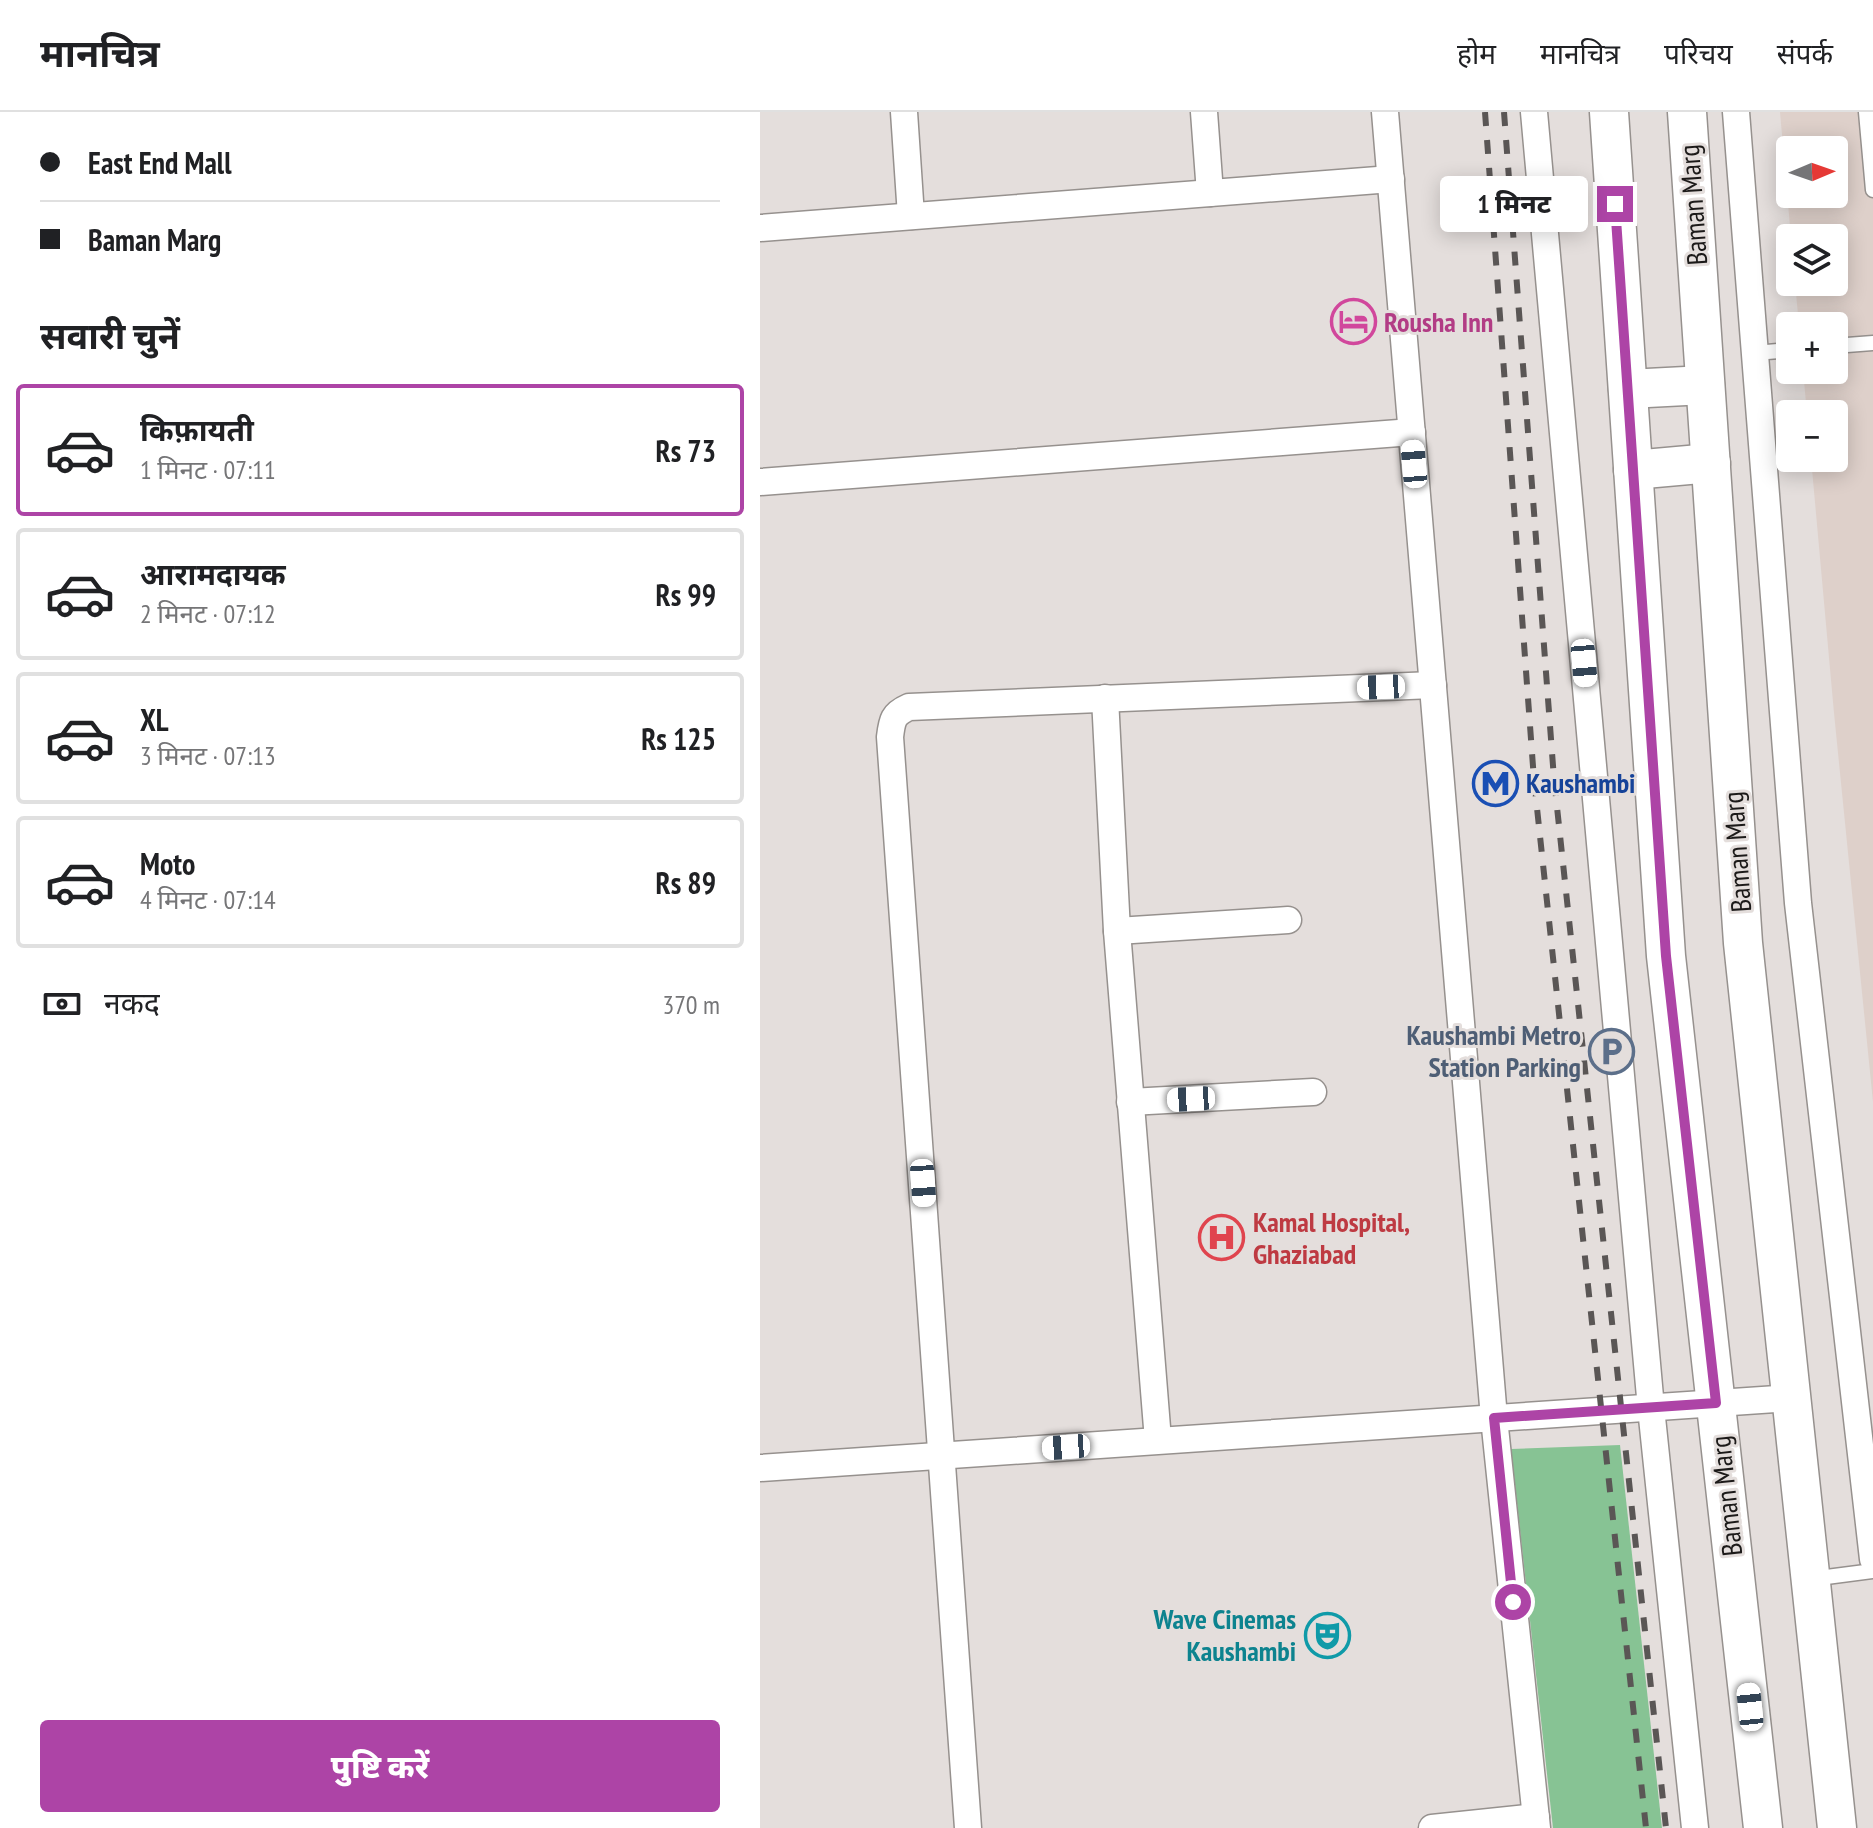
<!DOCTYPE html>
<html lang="hi">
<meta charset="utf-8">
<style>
:root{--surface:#fff;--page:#f2f2f2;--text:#202124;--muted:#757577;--line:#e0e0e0;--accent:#ad44a6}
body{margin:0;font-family:"PT Sans Narrow","Noto Sans Devanagari",sans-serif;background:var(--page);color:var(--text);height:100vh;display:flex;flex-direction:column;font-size:30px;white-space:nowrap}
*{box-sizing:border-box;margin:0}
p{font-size:26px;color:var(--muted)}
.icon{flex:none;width:44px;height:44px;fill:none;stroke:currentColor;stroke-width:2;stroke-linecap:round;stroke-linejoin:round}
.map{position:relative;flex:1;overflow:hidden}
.side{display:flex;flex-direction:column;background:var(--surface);width:760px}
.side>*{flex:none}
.top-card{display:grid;align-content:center;height:176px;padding:0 40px;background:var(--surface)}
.needle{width:52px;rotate:88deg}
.buttons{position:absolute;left:1016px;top:24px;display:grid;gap:16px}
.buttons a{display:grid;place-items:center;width:72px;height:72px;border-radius:8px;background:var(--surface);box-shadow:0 4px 20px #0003;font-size:40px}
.end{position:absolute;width:36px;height:36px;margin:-18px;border:10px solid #ad44a6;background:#fff;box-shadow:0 0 0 4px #fff}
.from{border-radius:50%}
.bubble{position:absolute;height:56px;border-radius:8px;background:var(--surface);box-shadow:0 4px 20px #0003;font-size:26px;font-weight:800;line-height:56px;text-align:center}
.car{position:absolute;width:24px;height:48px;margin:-24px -12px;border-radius:10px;box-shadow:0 0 6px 2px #0007;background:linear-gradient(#fff 24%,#345 0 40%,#fff 0 76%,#345 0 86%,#fff 0)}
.top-card b{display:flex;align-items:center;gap:28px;height:76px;font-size:30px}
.top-card b+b{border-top:2px solid var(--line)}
.top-card i{width:20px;height:20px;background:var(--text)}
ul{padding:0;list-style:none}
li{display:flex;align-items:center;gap:24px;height:132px;margin:0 16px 12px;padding:0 24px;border:4px solid var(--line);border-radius:8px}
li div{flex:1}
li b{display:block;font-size:30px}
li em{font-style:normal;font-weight:800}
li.selected{border-color:var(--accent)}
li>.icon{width:72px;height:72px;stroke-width:1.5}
h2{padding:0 40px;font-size:36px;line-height:96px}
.pay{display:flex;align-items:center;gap:20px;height:88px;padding:0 40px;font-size:30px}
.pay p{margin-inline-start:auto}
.action{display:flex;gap:16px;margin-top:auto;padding:16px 40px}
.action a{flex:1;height:92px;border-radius:8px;background:var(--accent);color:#fff;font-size:32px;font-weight:800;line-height:92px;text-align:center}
header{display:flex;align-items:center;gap:48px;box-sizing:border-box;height:112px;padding:0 40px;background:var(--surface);border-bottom:2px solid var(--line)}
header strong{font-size:38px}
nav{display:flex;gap:44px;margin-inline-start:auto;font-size:28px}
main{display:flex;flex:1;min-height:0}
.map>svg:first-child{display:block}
.built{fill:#ded0ca;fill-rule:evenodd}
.green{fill:#87c394}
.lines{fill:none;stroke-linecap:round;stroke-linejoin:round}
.service-casing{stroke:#96918e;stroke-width:17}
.minor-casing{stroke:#96918e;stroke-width:29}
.secondary-casing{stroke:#96918e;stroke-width:41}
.service{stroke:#fff;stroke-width:14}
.minor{stroke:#fff;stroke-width:26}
.secondary{stroke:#fff;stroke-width:38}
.rail{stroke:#5a5655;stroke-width:6;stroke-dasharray:14 14;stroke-linecap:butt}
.route{stroke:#ad44a6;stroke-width:10}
.labels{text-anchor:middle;stroke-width:6;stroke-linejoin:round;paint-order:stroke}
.street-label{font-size:28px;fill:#1c1a19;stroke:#e4dedc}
.hotel-label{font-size:28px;font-weight:bold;fill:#b23c85;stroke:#e4dedc;text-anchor:start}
.transit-label{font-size:28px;font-weight:bold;fill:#164399;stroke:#e4dedc;text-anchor:start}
.service-label{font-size:28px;font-weight:bold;fill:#4e5e75;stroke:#e4dedc;text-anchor:end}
.health-label{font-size:28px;font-weight:bold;fill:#be3a42;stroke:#e4dedc;text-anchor:start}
.culture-label{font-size:28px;font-weight:bold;fill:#0d838f;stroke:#e4dedc;text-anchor:end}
</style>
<header>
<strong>मानचित्र</strong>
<nav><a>होम</a><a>मानचित्र</a><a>परिचय</a><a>संपर्क</a></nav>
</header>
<main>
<section class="side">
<div class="top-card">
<b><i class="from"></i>East End Mall</b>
<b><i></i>Baman Marg</b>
</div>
<h2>सवारी चुनें</h2>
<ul>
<li class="selected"><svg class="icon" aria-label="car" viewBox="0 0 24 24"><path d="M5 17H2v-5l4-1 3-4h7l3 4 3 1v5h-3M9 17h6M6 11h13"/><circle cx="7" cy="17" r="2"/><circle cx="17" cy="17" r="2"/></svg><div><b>किफ़ायती</b><p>1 मिनट · 07:11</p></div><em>Rs 73</em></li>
<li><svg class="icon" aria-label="car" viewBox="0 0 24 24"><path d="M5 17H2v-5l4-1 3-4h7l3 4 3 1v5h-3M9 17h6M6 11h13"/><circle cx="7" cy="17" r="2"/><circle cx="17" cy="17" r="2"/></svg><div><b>आरामदायक</b><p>2 मिनट · 07:12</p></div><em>Rs 99</em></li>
<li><svg class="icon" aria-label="car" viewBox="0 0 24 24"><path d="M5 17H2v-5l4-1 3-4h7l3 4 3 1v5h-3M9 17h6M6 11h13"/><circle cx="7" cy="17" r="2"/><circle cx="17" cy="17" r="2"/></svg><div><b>XL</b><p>3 मिनट · 07:13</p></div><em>Rs 125</em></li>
<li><svg class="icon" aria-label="car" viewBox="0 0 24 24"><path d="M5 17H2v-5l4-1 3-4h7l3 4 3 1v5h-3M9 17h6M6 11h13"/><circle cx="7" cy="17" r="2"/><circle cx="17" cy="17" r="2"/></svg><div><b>Moto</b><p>4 मिनट · 07:14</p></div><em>Rs 89</em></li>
</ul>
<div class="pay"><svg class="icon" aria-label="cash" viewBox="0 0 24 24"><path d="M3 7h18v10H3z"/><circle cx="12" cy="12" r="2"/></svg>नकद<p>370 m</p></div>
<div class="action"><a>पुष्टि करें</a></div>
</section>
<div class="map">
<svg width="1113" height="1716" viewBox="0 0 1113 1716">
<rect width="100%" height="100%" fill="#e4dedc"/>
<path class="built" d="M1020,0H1113V990L1074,601L1051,346H1074V302H1047L1043,258H1074V214H1039L1035,170H1074V126H1031ZM1030,38H1074V82H1030Z"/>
<polygon class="green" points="860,1333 902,1716 793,1716 751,1337"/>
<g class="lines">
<defs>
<g id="service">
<polyline points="1106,0 1113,78"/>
<polyline points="1074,234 1113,231"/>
<polyline points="995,241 1030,238"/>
<polyline points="1051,1467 1113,1459"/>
</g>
<g id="minor">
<polyline points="144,0 151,104"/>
<polyline points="444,0 450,81"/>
<polyline points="625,0 734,1306 777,1716"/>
<polyline points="774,0 891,1296 935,1716"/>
<polyline points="976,0 1038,791 1113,1447"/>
<polyline points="0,116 631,67"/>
<polyline points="0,370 652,320"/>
<polyline points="345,586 357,819 398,1328"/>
<polyline points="357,819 528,808"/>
<polyline points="370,990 553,980"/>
<polyline points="0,1356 1031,1286"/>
<path d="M208,1716L130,625C132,608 133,602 149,595L673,573"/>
<polyline points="672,1716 776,1705"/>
</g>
<g id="secondary">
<polyline points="849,0 906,844 1003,1716"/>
<polyline points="927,0 983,831 1077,1716"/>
<polyline points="868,277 945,273"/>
<polyline points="873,358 951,351"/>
</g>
</defs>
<use href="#service" class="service-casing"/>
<use href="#minor" class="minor-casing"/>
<use href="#secondary" class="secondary-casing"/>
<use href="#service" class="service"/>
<use href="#minor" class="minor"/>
<use href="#secondary" class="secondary"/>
<g class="rail">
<polyline points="725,0 774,668 886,1716"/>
<polyline points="744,0 794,667 906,1716"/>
</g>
</g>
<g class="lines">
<polyline class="route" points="753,1490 734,1306 956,1291 906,844 855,92"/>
</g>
<defs>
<symbol id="hotel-ring" viewBox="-11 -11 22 22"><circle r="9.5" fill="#e4dedc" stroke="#d1479c" stroke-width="1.5"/><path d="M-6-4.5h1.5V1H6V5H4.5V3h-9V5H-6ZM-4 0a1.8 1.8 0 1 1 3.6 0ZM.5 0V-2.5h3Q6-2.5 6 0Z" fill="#d1479c"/></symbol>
<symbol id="metro-ring" viewBox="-11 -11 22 22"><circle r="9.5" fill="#e4dedc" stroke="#1a4fb4" stroke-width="1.5"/><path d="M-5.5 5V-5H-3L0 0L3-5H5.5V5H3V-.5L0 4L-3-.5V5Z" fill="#1a4fb4"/></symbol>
<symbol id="parking-ring" viewBox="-11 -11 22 22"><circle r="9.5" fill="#e4dedc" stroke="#5c6f8a" stroke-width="1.5"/><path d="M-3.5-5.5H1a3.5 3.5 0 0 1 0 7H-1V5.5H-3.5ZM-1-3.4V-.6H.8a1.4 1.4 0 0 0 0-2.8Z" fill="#5c6f8a"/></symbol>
<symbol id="hospital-ring" viewBox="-11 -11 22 22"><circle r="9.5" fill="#e4dedc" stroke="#e0444e" stroke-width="1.5"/><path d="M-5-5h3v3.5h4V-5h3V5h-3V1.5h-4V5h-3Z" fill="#e0444e"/></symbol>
<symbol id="theatre-ring" viewBox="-11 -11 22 22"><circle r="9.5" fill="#e4dedc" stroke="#0f9aa8" stroke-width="1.5"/><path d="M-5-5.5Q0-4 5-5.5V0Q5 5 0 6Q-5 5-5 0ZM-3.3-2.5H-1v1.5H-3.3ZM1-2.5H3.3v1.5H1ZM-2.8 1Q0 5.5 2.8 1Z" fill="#0f9aa8"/></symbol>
</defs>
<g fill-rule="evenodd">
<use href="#hotel-ring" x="568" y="184" width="51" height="51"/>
<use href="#metro-ring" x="710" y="646" width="51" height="51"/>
<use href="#parking-ring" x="826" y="914" width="51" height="51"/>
<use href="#hospital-ring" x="436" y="1100" width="51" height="51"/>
<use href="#theatre-ring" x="542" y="1498" width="51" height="51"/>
</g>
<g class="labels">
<g class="street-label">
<text transform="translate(933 93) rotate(-94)" y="10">Baman Marg</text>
<text transform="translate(977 740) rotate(-94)" y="10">Baman Marg</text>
<text transform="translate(966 1384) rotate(-96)" y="10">Baman Marg</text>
</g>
<g class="hotel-label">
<text x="624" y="220">Rousha Inn</text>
</g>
<g class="transit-label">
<text x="766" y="681">Kaushambi</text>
</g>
<g class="service-label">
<text x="821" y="933">Kaushambi Metro<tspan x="821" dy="32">Station Parking</tspan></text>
</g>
<g class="health-label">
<text x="493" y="1120">Kamal Hospital,<tspan x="493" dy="32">Ghaziabad</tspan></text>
</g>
<g class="culture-label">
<text x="536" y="1517">Wave Cinemas<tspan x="536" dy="32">Kaushambi</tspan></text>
</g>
</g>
</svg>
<div class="buttons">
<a><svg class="needle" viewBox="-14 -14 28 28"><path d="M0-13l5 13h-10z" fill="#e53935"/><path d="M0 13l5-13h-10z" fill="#757577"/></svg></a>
<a><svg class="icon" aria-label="layers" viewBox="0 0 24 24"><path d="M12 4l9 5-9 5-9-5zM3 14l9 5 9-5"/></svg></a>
<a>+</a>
<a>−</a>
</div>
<i class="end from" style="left:753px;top:1490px"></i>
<i class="end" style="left:855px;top:92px"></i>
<div class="bubble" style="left:680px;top:64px;width:148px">1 मिनट</div>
<i class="car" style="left:654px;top:352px;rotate:355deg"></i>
<i class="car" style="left:824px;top:551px;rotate:175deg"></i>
<i class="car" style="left:621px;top:575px;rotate:268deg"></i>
<i class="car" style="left:431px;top:987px;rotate:267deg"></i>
<i class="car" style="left:163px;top:1071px;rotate:176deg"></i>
<i class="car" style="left:306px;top:1335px;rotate:266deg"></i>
<i class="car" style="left:990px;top:1595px;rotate:354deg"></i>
</div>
</main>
